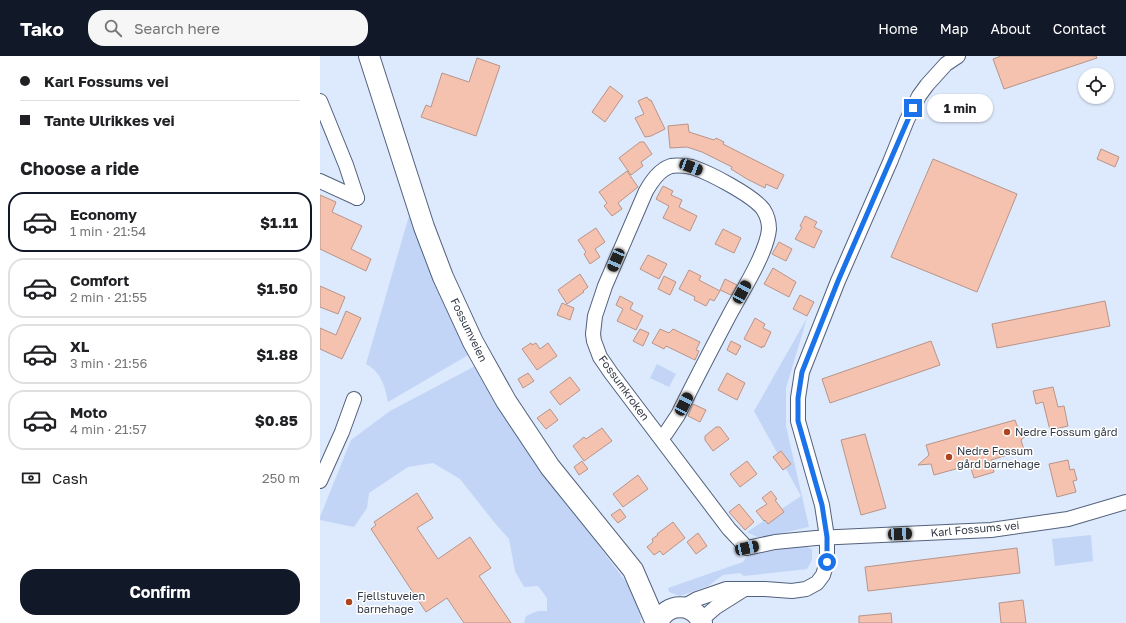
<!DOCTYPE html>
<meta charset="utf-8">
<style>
:root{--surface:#fff;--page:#f6f6f6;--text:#202124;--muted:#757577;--line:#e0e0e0;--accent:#111827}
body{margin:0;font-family:"Golos Text",sans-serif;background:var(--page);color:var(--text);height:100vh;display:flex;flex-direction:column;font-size:15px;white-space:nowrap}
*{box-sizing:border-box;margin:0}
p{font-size:13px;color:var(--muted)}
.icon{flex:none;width:22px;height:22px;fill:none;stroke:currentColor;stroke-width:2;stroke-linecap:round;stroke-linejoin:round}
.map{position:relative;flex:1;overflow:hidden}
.side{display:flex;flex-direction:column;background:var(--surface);width:320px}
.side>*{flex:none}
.guide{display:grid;align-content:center;height:88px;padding:0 20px;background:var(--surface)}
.tools{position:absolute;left:758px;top:12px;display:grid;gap:8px}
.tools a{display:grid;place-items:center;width:36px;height:36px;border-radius:50%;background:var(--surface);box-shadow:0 1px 3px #0004;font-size:20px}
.end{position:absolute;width:18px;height:18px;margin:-9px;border:5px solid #1a73e8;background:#fff;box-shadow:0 0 0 2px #fff}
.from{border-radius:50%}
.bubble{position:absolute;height:28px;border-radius:14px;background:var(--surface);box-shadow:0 1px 3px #0004;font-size:13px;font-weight:700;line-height:28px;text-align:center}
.car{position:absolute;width:12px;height:24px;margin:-12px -6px;border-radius:5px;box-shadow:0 0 3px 1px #0007;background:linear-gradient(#222 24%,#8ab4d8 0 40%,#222 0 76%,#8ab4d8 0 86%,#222 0)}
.guide b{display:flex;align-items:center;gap:14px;height:38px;font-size:15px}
.guide b+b{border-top:1px solid var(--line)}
.guide i{width:10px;height:10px;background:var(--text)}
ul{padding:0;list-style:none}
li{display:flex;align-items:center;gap:12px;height:60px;margin:0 8px 6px;padding:0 12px;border:2px solid var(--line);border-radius:16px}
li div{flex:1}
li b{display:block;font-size:15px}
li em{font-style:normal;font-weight:700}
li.selected{border-color:var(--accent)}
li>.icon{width:36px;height:36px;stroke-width:1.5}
h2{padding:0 20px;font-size:18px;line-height:48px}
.pay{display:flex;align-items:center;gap:10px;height:44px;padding:0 20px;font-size:15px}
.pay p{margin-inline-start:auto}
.action{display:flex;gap:8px;margin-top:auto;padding:8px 20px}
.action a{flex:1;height:46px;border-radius:16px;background:var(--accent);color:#fff;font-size:16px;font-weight:700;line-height:46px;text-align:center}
header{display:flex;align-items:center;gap:24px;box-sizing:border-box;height:56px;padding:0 20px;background:var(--accent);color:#fff}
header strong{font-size:19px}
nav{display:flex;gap:22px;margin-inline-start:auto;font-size:14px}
.search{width:280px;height:36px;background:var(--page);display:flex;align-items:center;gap:10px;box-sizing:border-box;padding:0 14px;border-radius:16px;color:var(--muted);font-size:15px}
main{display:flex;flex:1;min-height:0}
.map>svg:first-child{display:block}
.green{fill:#c2d5f6}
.building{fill:#f5c2b0;stroke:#b99487}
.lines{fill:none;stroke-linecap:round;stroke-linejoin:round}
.street-casing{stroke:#52617d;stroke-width:16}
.secondary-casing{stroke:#52617d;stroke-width:22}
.street{stroke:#fff;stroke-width:14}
.secondary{stroke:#fff;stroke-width:20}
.route{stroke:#1a73e8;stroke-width:5}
.poi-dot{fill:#ac451e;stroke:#fff;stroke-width:1.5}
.labels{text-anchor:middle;stroke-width:3;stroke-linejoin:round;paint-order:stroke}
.street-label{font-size:11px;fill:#333a47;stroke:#fff}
.poi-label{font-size:11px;fill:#333a47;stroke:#fff;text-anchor:start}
</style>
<header>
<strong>Tako</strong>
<div class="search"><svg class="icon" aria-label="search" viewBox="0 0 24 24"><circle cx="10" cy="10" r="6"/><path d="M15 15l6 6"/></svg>Search here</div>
<nav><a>Home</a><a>Map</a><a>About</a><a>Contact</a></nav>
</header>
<main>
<section class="side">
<div class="guide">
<b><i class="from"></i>Karl Fossums vei</b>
<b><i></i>Tante Ulrikkes vei</b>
</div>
<h2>Choose a ride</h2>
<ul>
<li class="selected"><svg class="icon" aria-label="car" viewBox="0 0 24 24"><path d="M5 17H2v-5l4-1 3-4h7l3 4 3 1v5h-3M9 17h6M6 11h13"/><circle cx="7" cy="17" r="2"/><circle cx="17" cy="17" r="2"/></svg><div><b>Economy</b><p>1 min · 21:54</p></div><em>$1.11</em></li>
<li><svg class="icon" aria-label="car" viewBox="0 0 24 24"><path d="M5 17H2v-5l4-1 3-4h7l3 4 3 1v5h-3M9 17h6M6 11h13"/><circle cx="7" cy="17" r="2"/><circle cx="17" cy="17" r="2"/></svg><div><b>Comfort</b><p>2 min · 21:55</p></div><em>$1.50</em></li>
<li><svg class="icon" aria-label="car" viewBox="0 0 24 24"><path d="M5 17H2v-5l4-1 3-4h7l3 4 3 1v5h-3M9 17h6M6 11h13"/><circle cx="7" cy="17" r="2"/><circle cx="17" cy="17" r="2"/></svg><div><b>XL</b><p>3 min · 21:56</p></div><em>$1.88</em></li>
<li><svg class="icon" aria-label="car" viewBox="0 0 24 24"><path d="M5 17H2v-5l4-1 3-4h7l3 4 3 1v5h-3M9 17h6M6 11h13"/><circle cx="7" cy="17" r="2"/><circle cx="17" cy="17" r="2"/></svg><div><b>Moto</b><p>4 min · 21:57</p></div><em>$0.85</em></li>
</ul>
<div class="pay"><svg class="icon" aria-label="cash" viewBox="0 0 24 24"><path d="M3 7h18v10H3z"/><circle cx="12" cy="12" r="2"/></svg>Cash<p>250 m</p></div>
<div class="action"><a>Confirm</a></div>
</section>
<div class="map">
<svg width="806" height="567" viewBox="0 0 806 567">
<rect width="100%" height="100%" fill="#dde9fc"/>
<g class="green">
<path d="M89,160C107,207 123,255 150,298L68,346C65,330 61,316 46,308Z"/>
<polygon points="487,262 466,332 466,370 489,471 439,482 427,476 481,440 434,355"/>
<polygon points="337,308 356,318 349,331 330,322"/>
<polygon points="157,309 225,418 312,534 321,562 320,567 204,567 206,560 218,555 227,555 227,542 218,530 204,531 195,515 189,483 174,466 140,423 113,407 88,411 49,437 47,452 34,471 0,464 0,461 31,384 70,355"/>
<polygon points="771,479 773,505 735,510 732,483"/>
<polygon points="481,489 492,493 492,504 487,513 424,520 420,517 403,519 388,530 360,540 349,536 348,532 423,506 427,500"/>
</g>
<g class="building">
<polygon points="681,0 776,0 777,2 684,33 673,3"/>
<polygon points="157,2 180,10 156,80 101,61 106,49 111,51 122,17 149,26"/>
<polygon points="290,30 303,40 285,66 272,56"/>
<polygon points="327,41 329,44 331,44 345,73 331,80 325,81 315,62 324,58 318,45"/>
<polygon points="368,68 369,76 394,84 396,82 404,86 403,88 464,119 457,133 446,128 445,132 427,123 411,113 412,111 382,96 367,91 350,92 348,70"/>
<polygon points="320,86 324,86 332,98 321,106 323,110 311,119 299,102"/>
<polygon points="781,93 799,101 795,111 777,103"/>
<polygon points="613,103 697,138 657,236 571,201"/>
<polygon points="307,115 318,131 298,147 302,153 292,160 284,150 287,147 279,136"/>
<polygon points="343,130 353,135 351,139 362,144 359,151 377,160 370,175 343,162 349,150 336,143"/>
<polygon points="0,139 16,146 12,156 42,170 31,193 51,203 46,215 0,193"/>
<polygon points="485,160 497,166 494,171 502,175 494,192 475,183 482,171 480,170"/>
<polygon points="276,172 285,186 275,193 280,201 270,208 264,198 266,196 258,184"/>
<polygon points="403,173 421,182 414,197 395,188"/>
<polygon points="459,186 472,193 466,205 452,198"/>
<polygon points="328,199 347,208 339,223 320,213"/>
<polygon points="453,212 476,226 469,241 444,228"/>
<polygon points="369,214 381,220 379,224 400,235 394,245 390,243 386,250 374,244 375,241 359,233"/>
<polygon points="260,218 268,231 263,235 264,236 247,248 238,234"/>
<polygon points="344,220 356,226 350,239 338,233"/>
<polygon points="405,223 417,229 411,239 400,234"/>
<polygon points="0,230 25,241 18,258 0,251"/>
<polygon points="480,239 494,246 487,260 473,253"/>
<polygon points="300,240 313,247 310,253 323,260 316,274 297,265 303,253 296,249"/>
<polygon points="785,245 790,270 677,292 672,268"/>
<polygon points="242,247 254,252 250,264 237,259"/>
<polygon points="26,255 41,262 22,303 0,293 0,272 16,279"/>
<polygon points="435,262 445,268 443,272 451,276 444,291 442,290 442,292 424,283"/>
<polygon points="320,273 329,277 323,290 313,285"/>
<polygon points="340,273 349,277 353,273 380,286 376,294 379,295 375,304 346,290 344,293 332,287"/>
<polygon points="411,285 421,290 416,299 407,294"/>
<polygon points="611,285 620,309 510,347 502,323"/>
<polygon points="211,287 212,289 216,287 220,293 228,287 237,300 217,314 202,293"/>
<polygon points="208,317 214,325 203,332 198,323"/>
<polygon points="407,317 425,327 417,344 398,334"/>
<polygon points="250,321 260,334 240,349 230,336"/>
<polygon points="733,331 738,351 744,350 748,370 730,374 723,346 716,348 713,335"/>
<polygon points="373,348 386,354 380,366 368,360"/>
<polygon points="230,353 238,364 226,373 217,362"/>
<polygon points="695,364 698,372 709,377 701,384 704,394 671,404 674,416 654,422 650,409 614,419 611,408 598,409 609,399 606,389"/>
<polygon points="396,371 400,371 409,383 393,395 385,384 385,380"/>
<polygon points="282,372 292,385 264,405 253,390 264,381 266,383"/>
<polygon points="545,378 566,452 541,459 521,384"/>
<polygon points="461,395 471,408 463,414 453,401"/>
<polygon points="748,404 750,414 754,413 757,424 753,425 756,436 737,441 729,408"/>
<polygon points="262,405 268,413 259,419 254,411"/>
<polygon points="427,405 437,418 420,431 410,418"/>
<polygon points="318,419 328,433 303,451 293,438"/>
<polygon points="451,435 457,443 455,444 464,456 448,468 445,464 444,465 436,455 447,448 442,442"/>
<polygon points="97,437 113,462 97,472 118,503 150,481 171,512 159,520 191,567 144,567 127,542 106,556 51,473 56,469 54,466"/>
<polygon points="419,448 434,466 425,474 409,456"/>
<polygon points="300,453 306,461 298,467 291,459"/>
<polygon points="353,466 365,482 343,499 340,495 334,499 327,491 333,486 332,483 338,479 337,478"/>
<polygon points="378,477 387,490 376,498 367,486"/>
<polygon points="697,492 700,517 548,535 545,511"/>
<polygon points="703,544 706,567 681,567 679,547"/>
<polygon points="571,557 572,567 539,567 539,560"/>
</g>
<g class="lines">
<defs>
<g id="street">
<polyline points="0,45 26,109 37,142"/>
<polyline points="0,125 37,142"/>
<path d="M341,382L346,377L358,359C375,324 393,290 411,256C423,234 447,196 449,173C449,166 447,159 443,153C432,139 390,117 372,111C366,110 358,109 351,110C339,114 332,125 326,135L285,230L275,260L273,278L274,285L280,301L291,317L409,473L427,492L455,486L496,482L671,474L748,463L806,446"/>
<polyline points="0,425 22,376 34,343"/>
<polyline points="363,551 377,543 406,533 445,533 472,535 486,533 497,527 503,519 507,506 507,481 502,449 478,365 478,342 482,316 518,225 570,106 587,64 599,40 607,29 626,8 638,0"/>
<polyline points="381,564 396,551 423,534"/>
</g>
<g id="secondary">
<polyline points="49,0 104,171 123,221 153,286 186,345 230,411 313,514 336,567"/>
<path d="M338,567C346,546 374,546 382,567"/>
</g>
</defs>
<use href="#street" class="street-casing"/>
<use href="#secondary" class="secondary-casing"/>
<use href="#street" class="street"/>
<use href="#secondary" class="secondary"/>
</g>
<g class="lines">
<polyline class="route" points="507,506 507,481 502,449 478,365 478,342 482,316 518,225 593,52"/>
</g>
<g class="poi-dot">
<circle cx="687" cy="376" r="4"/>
<circle cx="629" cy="401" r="4"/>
<circle cx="29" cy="546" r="4"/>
</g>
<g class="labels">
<g class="street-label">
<text transform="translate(149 274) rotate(64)" y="4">Fossumveien</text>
<text transform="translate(304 332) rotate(54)" y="4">Fossumkroken</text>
<text transform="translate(655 473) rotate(-5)" y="4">Karl Fossums vei</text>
</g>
<g class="poi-label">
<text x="695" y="380">Nedre Fossum gård</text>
<text x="637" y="399">Nedre Fossum<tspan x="637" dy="13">gård barnehage</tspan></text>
<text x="37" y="544">Fjellstuveien<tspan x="37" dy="13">barnehage</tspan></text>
</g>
</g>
</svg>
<div class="tools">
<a><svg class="icon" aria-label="locate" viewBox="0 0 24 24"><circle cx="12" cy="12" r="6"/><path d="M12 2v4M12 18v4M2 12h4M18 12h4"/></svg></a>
</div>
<i class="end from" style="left:507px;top:506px"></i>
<i class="end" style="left:593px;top:52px"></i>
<div class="bubble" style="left:607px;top:38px;width:66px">1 min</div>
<i class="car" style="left:371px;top:111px;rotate:111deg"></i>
<i class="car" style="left:296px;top:204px;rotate:203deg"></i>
<i class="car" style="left:422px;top:236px;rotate:28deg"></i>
<i class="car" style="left:364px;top:348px;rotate:27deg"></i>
<i class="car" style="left:580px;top:478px;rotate:87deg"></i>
<i class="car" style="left:427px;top:492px;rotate:78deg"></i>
</div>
</main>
